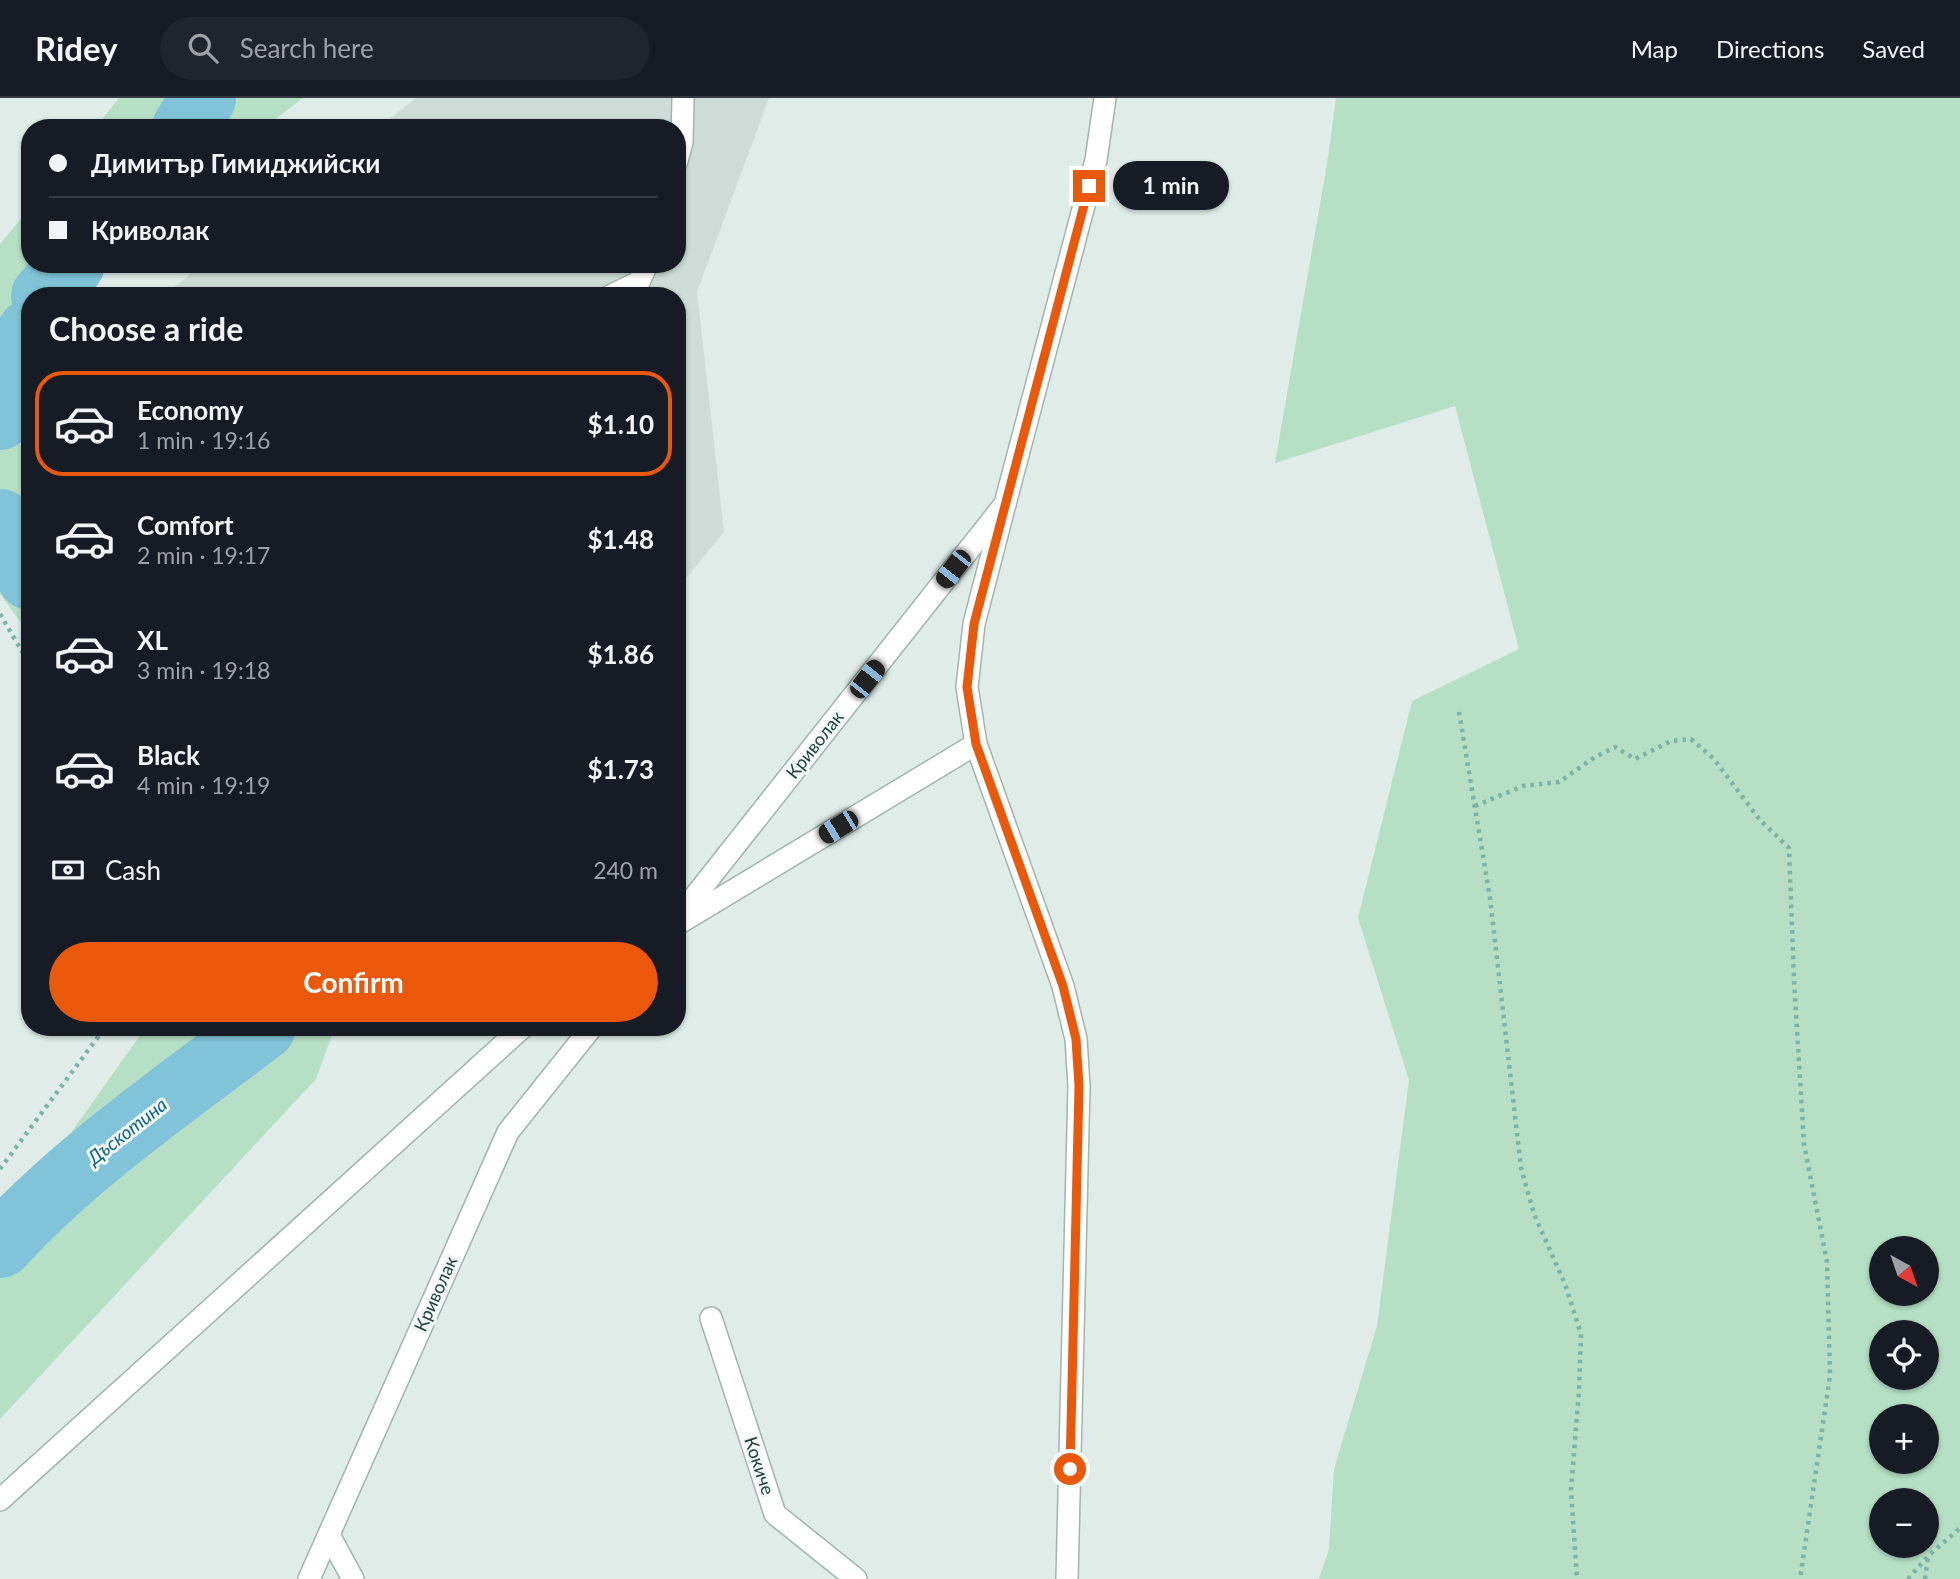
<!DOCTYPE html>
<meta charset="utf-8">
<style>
:root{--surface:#171b24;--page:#20242c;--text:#f1f3f6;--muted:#9ea1a6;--line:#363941;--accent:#ea580c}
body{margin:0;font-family:Lato,sans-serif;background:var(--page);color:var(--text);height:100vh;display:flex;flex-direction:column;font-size:26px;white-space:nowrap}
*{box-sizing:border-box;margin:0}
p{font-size:23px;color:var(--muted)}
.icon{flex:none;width:38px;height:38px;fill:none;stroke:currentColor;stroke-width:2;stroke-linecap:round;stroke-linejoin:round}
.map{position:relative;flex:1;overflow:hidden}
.sheet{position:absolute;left:21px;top:189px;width:665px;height:749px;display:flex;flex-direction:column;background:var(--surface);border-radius:28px;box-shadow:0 2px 5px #0004}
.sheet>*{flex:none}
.guide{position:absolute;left:21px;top:21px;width:665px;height:154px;border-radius:28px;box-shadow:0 2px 5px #0004;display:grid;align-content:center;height:154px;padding:0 28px;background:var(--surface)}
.needle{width:46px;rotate:140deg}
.buttons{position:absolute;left:1869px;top:1138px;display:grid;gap:14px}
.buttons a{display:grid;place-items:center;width:70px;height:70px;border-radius:50%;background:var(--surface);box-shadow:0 2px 5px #0004;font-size:35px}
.end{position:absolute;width:32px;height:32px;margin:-16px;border:9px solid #ea580c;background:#fff;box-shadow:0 0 0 4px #fff}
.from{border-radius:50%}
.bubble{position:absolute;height:49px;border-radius:24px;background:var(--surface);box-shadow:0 2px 5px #0004;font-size:23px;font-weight:700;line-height:49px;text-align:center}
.car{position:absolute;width:21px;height:42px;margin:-21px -10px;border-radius:9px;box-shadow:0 0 5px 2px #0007;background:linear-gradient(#222 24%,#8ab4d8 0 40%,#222 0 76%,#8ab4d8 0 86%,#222 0)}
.guide b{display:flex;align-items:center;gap:24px;height:66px;font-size:26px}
.guide b+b{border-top:2px solid var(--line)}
.guide i{width:18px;height:18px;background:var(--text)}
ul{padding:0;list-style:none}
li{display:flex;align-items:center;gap:21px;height:105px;margin:0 14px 10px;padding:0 14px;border:4px solid transparent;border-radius:28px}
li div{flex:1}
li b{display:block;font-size:26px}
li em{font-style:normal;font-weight:700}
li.current{border-color:var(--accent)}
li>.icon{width:63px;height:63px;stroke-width:1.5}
h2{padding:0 28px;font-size:32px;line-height:84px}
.pay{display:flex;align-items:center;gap:18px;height:77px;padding:0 28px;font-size:26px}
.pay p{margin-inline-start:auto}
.cta{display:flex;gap:14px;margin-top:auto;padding:14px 28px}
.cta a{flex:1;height:80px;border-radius:42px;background:var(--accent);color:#fff;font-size:28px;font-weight:700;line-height:80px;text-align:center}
header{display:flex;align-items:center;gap:42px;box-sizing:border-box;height:98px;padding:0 35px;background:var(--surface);border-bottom:2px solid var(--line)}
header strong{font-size:33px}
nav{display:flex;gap:38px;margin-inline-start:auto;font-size:24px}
.search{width:490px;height:63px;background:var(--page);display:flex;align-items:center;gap:18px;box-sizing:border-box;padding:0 24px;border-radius:38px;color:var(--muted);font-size:26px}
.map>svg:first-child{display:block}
.built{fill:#cddcd7}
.green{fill:#b5e0c5;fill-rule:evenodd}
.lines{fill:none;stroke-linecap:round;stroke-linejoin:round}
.river{stroke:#81c3d8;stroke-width:66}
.minor-casing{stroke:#a1b4b0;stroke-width:24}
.path{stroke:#7cb3a7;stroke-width:4.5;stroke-dasharray:3.5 5;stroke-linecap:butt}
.minor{stroke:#fff;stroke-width:21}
.route{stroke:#ea580c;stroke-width:9}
.labels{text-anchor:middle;stroke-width:6;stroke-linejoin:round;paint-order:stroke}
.street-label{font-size:18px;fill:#1e3e38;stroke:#f0f8f5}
.water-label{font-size:19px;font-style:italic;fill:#126580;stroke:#f0f8f5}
</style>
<header>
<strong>Ridey</strong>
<div class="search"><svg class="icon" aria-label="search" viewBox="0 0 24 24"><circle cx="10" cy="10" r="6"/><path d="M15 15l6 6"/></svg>Search here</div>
<nav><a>Map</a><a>Directions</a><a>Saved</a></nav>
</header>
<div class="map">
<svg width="1960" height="1481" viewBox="0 0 1960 1481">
<rect width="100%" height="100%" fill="#dfece8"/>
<polygon class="built" points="416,0 769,0 697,194 724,434 677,491 677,198 163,198 203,166 677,166 677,30 378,30"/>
<g class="green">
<polygon points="119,0 303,0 264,30 95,30"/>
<path d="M1336,0H1960V1481H1319L1329,1451L1334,1371L1377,1228L1409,982L1358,820L1412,603L1519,551L1455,308L1275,365L1327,66ZM1881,1150H1927V1195H1881ZM1881,1234H1927V1279H1881ZM1881,1318H1927V1363H1881ZM1881,1402H1927V1447H1881Z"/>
<polygon points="30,110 30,166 106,166 81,198 30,198 30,260 0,297 0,146"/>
<polygon points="0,324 30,357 30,537 0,496"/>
<polygon points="146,929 335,929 316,981 0,1321 0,1135"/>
</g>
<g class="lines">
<g class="river">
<polyline points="185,30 203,0"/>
<polyline points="44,198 72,166"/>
<polyline points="0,319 30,234"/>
<polyline points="0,424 30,479"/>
<path d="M0,1147C77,1063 173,998 263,929"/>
</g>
<defs>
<g id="minor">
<polyline points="677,63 682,44 683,0"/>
<polyline points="610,198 639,184 647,166"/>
<polyline points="1005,406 974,526 967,589 976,646 1063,888 1076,941 1079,988 1067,1481"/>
<polyline points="677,821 1005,406 1096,62 1105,0"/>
<polyline points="681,824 976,646"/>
<polyline points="711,1220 775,1416 856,1481"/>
<polyline points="0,1402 523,929"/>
<polyline points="329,1437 353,1481"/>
<polyline points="309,1481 508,1034 592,929"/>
</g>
</defs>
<use href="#minor" class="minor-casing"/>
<g class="path">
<polyline points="0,516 30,567"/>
<polyline points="1459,614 1490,800 1521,1070 1534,1116 1565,1186 1581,1236 1579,1293 1571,1392 1577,1481"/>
<polyline points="1475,708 1523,688 1559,684 1595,659 1615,649 1635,661 1671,643 1691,641 1713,660 1760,722 1789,750 1794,882 1804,1046 1827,1164 1830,1278 1800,1481"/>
<polyline points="0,1071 98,939 100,929"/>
<polyline points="1908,1481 1928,1458 1960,1430"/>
<polyline points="1925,1481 1928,1459"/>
</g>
<use href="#minor" class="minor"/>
</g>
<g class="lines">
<polyline class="route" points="1070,1371 1079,988 1076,941 1063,888 976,646 967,589 974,526 1089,88"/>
</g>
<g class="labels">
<g class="street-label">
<text transform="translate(815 647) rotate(-52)" y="6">Криволак</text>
<text transform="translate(436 1196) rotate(-66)" y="6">Криволак</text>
<text transform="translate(759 1368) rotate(72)" y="6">Кокиче</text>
</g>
<g class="water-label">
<text transform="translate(127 1033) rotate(-38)" y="7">Дъскотина</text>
</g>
</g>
</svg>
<div class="buttons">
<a><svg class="needle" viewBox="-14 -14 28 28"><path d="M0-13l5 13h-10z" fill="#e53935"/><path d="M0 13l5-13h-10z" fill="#9ea1a6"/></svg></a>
<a><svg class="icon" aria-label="locate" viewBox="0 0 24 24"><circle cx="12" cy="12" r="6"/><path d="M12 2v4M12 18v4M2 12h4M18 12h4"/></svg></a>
<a>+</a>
<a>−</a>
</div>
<i class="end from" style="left:1070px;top:1371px"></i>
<i class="end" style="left:1089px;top:88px"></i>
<div class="bubble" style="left:1113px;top:63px;width:116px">1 min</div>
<i class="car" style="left:953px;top:471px;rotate:218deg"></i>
<i class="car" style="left:867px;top:581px;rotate:38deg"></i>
<i class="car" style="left:838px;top:729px;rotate:239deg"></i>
<div class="guide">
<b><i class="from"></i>Димитър Гимиджийски</b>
<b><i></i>Криволак</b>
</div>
<section class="sheet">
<h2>Choose a ride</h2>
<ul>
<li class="current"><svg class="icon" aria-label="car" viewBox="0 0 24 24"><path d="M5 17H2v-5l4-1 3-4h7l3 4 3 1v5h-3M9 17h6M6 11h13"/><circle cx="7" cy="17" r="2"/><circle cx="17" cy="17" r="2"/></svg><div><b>Economy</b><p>1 min · 19:16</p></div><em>$1.10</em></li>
<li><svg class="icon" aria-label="car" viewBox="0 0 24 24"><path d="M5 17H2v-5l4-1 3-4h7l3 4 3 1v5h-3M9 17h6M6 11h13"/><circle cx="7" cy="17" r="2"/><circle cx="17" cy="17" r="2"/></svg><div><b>Comfort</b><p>2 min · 19:17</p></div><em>$1.48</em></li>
<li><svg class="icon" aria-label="car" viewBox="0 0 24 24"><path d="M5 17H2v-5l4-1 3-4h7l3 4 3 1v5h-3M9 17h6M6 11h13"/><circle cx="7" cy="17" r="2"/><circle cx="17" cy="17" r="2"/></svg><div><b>XL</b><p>3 min · 19:18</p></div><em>$1.86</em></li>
<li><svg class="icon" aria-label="car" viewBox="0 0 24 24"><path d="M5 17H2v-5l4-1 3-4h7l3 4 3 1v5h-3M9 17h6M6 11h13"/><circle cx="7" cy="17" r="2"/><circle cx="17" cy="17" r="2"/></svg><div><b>Black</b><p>4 min · 19:19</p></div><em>$1.73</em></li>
</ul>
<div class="pay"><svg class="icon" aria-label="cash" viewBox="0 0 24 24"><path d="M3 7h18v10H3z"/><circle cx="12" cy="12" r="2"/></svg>Cash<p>240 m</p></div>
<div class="cta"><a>Confirm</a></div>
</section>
</div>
